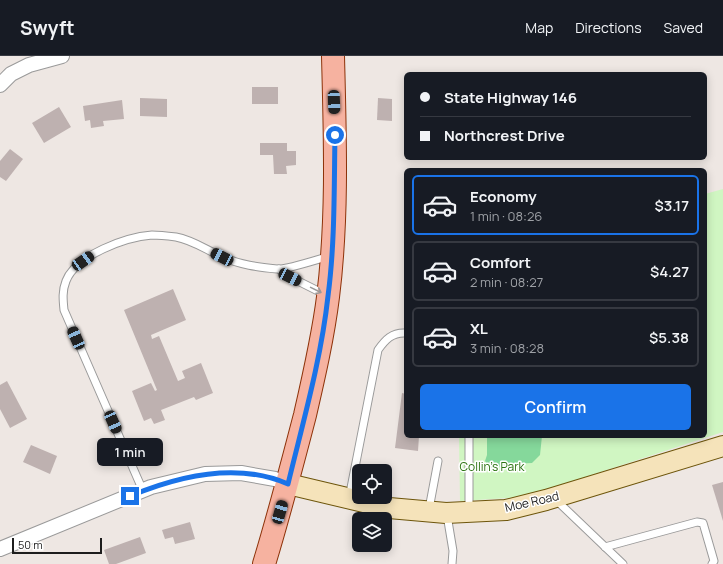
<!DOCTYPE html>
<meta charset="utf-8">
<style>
:root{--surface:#171b24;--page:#242831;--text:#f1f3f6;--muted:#9ea1a6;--line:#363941;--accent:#1a73e8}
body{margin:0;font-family:Manrope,sans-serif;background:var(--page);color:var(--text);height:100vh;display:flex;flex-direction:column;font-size:15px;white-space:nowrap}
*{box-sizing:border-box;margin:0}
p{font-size:13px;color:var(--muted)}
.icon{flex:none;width:22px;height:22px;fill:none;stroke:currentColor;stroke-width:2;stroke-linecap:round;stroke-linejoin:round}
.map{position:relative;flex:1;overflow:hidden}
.side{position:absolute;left:404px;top:112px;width:303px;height:270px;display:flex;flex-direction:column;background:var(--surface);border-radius:6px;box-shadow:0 2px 10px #0003}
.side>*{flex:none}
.banner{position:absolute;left:404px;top:16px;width:303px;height:88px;border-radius:6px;box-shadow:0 2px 10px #0003;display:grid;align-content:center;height:88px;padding:0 16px;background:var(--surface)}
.buttons{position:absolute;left:352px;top:408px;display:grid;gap:8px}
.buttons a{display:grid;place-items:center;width:40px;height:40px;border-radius:6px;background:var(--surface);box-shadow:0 2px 10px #0003;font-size:20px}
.scale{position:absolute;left:12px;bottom:10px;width:90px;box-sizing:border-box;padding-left:4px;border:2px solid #1d1d1d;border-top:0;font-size:11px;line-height:14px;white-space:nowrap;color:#1d1d1d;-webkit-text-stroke:3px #fff;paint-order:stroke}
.end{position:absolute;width:18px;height:18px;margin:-9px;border:5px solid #1a73e8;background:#fff;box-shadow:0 0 0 2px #fff}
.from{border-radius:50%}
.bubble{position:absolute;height:28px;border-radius:6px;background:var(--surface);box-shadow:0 2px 10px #0003;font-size:13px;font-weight:600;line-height:28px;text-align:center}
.car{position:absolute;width:12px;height:24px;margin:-12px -6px;border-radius:5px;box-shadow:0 0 3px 1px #0007;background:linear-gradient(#222 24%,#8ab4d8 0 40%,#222 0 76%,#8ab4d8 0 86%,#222 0)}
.banner b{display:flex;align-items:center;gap:14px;height:38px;font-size:15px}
.banner b+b{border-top:1px solid var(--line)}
.banner i{width:10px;height:10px;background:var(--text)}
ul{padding:7px 0 0;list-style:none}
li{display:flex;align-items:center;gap:12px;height:60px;margin:0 8px 6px;padding:0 8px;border:2px solid var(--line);border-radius:6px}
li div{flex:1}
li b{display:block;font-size:15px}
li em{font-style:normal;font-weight:600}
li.current{border-color:var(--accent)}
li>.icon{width:36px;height:36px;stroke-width:1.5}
.primary-button{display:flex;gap:8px;margin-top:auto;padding:8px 16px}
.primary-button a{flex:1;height:46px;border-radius:6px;background:var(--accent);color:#fff;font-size:16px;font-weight:600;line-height:46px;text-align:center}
header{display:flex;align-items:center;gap:24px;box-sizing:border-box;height:56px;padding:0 20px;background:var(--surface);border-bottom:1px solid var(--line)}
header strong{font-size:19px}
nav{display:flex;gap:22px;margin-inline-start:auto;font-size:14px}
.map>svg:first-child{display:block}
.park{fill:#d0f6c2}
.pitch{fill:#85d89b}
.building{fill:#beb1b0}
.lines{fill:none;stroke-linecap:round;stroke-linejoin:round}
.lane-casing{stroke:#9a9a9a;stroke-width:9}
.street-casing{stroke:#9a9a9a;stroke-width:16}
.secondary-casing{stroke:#6d550b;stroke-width:22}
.primary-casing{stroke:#8d3209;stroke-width:24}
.lane{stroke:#fff;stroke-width:7}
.street{stroke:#fff;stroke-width:14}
.secondary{stroke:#f5e3ba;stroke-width:20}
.primary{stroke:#f6b2a0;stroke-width:22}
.oneway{stroke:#999}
.route{stroke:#1a73e8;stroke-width:5}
.labels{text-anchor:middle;stroke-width:3;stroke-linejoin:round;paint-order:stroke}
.park-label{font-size:12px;fill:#2c7412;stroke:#fff}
.street-label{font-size:12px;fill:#1d1d1d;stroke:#fff}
</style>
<header>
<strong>Swyft</strong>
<nav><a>Map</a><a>Directions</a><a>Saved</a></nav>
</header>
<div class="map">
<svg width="723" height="508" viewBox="0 0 723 508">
<rect width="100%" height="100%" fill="#eee7e3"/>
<polygon class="park" points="723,133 723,376 533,438 509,442 460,445 459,380 705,380 705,138"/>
<polygon class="pitch" points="487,380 542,380 540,399 532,407 505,408 492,414 485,405 487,399"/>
<g class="building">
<rect x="252" y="31" width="26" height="17"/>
<polygon points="140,42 167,43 167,61 140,60"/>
<polygon points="378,42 392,43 392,65 377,64"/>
<polygon points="122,44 124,63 103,65 104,70 91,72 90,64 85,65 83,50"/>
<polygon points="59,51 71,71 44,87 32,67"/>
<polygon points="260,87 287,87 287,95 296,95 296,109 286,110 287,118 274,118 273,99 260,99"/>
<polygon points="10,93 23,103 6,125 0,121 0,105"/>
<polygon points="173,233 186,264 151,279 152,283 159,280 178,325 185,322 182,315 201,307 213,337 196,344 194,341 161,354 165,364 154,368 151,362 144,365 132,335 151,327 155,335 157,334 124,254"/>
<polygon points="7,325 27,363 10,372 0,353 0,329"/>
<polygon points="402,337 406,338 406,380 419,380 418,395 395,392"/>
<polygon points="31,389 57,400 50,418 23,406"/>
<polygon points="723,426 723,465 712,429"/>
<polygon points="190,466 195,483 175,488 173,481 165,483 162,474"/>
<polygon points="140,481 146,497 116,508 109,508 104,494"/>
</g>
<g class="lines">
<defs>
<g id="lane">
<polyline points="279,213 290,221 326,239"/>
<path d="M143,435L64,254C63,244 62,235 66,225C76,199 126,181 152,179C160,179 168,180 176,181C193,184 208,195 223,201C240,209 258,211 277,213C286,214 319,203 330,200"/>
<path d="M349,442L378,294C385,284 392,276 406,277"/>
<polyline points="555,443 623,508"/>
<polyline points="429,453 438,405"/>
<polyline points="469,455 469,380"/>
<polyline points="447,459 453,495 452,508"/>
<polyline points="605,491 697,466 703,467 714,505 712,508"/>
</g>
<g id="street">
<polyline points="0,29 11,18 29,9 62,0"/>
<polyline points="0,493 151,431 205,418 241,417 275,423 288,428"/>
</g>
<polyline id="secondary" points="288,428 389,452 446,457 506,454 546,444 723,390"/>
<path id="primary" d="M264,508C279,459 292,409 305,359C314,320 323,281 328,241C338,161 335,80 333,0"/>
</defs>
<use href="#lane" class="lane-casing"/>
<use href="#street" class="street-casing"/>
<use href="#secondary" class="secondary-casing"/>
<use href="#primary" class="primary-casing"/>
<use href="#lane" class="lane"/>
<use href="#street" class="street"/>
<use href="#secondary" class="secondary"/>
<use href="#primary" class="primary"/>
</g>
<defs><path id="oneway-shaft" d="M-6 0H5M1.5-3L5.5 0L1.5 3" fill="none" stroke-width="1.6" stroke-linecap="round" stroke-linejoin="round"/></defs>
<use class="oneway" href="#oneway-shaft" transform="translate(316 234) rotate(26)"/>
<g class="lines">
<path class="route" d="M130,440C178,420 238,406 288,428C303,366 321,304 328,240C335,187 334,133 335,79"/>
</g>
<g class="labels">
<g class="park-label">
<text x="492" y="415">Collin's Park</text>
</g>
<g class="street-label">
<text transform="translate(532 446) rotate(-13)" y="4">Moe Road</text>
</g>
</g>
</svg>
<div class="buttons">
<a><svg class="icon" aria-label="locate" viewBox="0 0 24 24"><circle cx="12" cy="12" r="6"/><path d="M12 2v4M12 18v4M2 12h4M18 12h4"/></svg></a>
<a><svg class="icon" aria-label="layers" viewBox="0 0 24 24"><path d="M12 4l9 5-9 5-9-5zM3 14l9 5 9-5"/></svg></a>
</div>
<div class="scale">50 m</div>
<i class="end from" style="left:335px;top:79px"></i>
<i class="end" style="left:130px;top:440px"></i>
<div class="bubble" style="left:97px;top:382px;width:66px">1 min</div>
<i class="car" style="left:334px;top:46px;rotate:178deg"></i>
<i class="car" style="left:222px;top:201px;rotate:297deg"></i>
<i class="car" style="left:83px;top:205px;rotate:55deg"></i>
<i class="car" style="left:290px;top:221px;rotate:116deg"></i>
<i class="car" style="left:76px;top:282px;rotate:336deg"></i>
<i class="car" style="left:113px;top:366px;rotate:156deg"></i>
<i class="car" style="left:280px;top:456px;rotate:16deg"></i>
<div class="banner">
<b><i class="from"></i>State Highway 146</b>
<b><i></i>Northcrest Drive</b>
</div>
<section class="side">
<ul>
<li class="current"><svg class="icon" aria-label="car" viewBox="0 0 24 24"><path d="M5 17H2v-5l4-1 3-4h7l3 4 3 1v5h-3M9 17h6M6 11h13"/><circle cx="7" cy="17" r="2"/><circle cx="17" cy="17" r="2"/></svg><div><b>Economy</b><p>1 min · 08:26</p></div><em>$3.17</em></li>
<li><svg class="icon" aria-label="car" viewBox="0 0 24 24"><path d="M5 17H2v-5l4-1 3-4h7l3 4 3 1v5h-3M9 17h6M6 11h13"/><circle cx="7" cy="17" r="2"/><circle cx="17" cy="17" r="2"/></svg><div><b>Comfort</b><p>2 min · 08:27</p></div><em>$4.27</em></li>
<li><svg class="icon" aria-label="car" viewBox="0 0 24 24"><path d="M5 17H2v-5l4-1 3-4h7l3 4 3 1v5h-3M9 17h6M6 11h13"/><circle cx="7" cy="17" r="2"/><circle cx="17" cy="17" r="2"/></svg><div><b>XL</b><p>3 min · 08:28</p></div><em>$5.38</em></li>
</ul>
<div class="primary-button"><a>Confirm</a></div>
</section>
</div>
